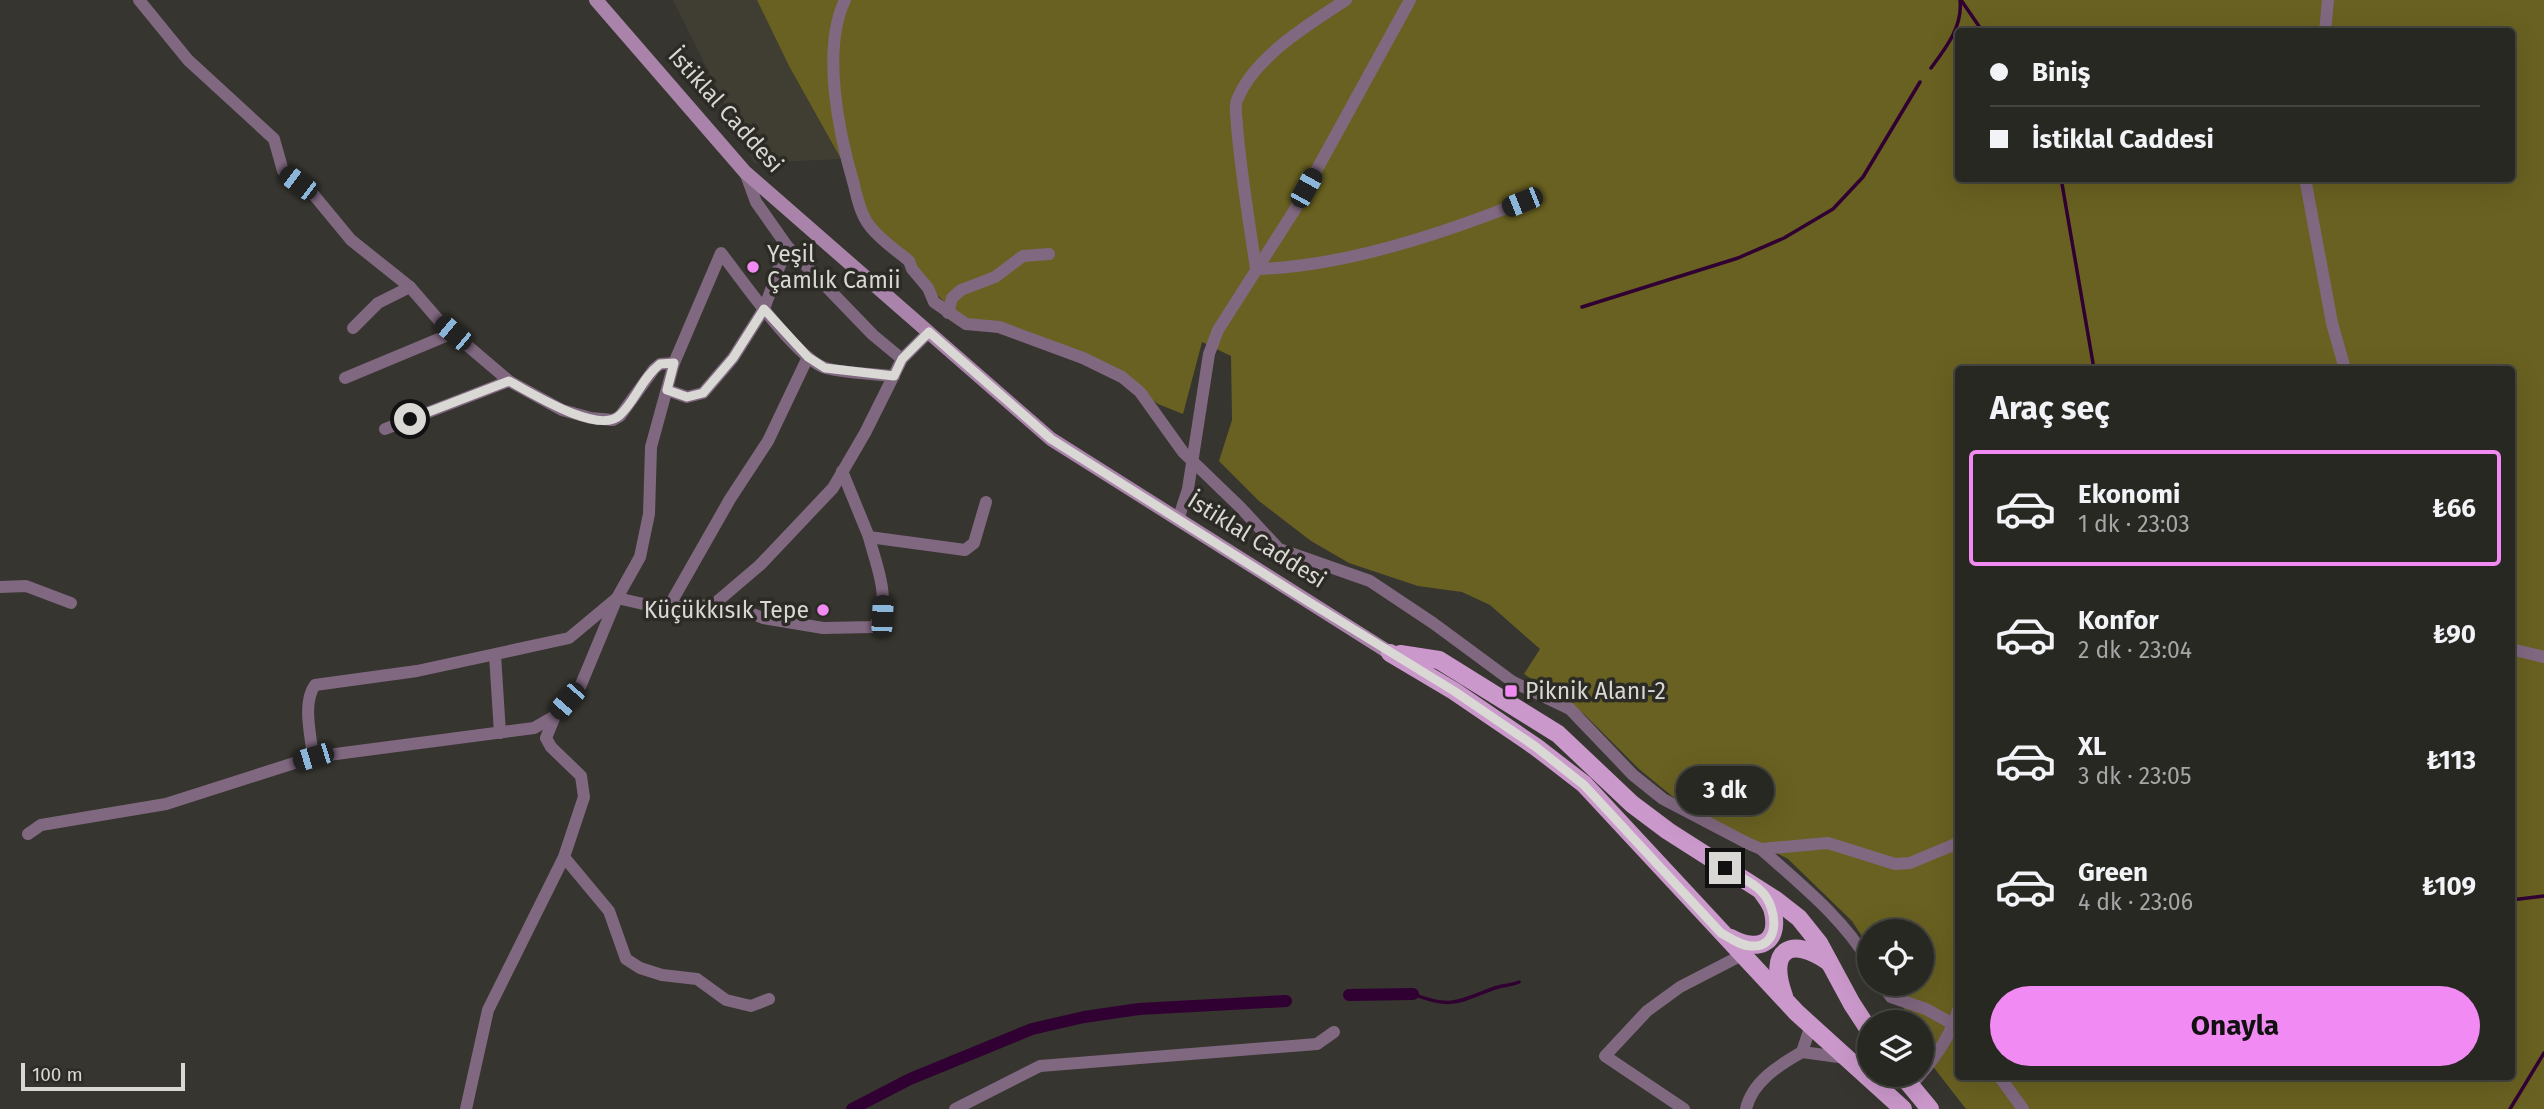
<!DOCTYPE html>
<html lang="tr">
<meta charset="utf-8">
<style>
:root{--surface:#282823;--page:#343430;--text:#f1f3f6;--muted:#a5a6a6;--line:#444441;--accent:#f28af3}
body{margin:0;font-family:"Fira Sans",sans-serif;background:var(--page);color:var(--text);height:100vh;display:flex;flex-direction:column;font-size:26px;white-space:nowrap}
*{box-sizing:border-box;margin:0}
p{font-size:23px;color:var(--muted)}
.icon{flex:none;width:38px;height:38px;fill:none;stroke:currentColor;stroke-width:2;stroke-linecap:round;stroke-linejoin:round}
.map{position:relative;flex:1;overflow:hidden}
.panel{position:absolute;left:1955px;top:366px;width:560px;height:714px;display:flex;flex-direction:column;background:var(--surface);border-radius:7px;box-shadow:0 7px 28px #0002,0 0 0 2px var(--line)}
.panel>*{flex:none}
.top-card{position:absolute;left:1955px;top:28px;width:560px;height:154px;border-radius:7px;box-shadow:0 7px 28px #0002,0 0 0 2px var(--line);display:grid;align-content:center;height:154px;padding:0 35px;background:var(--surface)}
.controls{position:absolute;left:1857px;top:919px;display:grid;gap:14px}
.controls a{display:grid;place-items:center;width:77px;height:77px;border-radius:50%;background:var(--surface);box-shadow:0 7px 28px #0002,0 0 0 2px var(--line);font-size:35px}
.scale{position:absolute;left:21px;bottom:18px;width:164px;box-sizing:border-box;padding-left:7px;border:4px solid #d9d8d4;border-top:0;font-size:19px;line-height:24px;white-space:nowrap;color:#d9d8d4;-webkit-text-stroke:5px #2c2b25;paint-order:stroke}
.end{position:absolute;width:32px;height:32px;margin:-16px;border:9px solid #d9d8d4;background:#111;box-shadow:0 0 0 4px #111}
.from{border-radius:50%}
.bubble{position:absolute;height:49px;border-radius:24px;background:var(--surface);box-shadow:0 7px 28px #0002,0 0 0 2px var(--line);font-size:23px;font-weight:700;line-height:49px;text-align:center}
.car{position:absolute;width:21px;height:42px;margin:-21px -10px;border-radius:9px;box-shadow:0 0 5px 2px #0007;background:linear-gradient(#222 24%,#8ab4d8 0 40%,#222 0 76%,#8ab4d8 0 86%,#222 0)}
.top-card b{display:flex;align-items:center;gap:24px;height:66px;font-size:26px}
.top-card b+b{border-top:2px solid var(--line)}
.top-card i{width:18px;height:18px;background:var(--text)}
ul{padding:0;list-style:none}
li{display:flex;align-items:center;gap:21px;height:116px;margin:0 14px 10px;padding:0 21px;border:4px solid transparent;border-radius:7px}
li div{flex:1}
li b{display:block;font-size:26px}
li em{font-style:normal;font-weight:700}
li.on{border-color:var(--accent)}
li>.icon{width:63px;height:63px;stroke-width:1.5}
h2{padding:0 35px;font-size:32px;line-height:84px}
.action{display:flex;gap:14px;margin-top:auto;padding:14px 35px}
.action a{flex:1;height:80px;border-radius:42px;background:var(--accent);color:#111;font-size:28px;font-weight:700;line-height:80px;text-align:center}
.map>svg:first-child{display:block}
.built{fill:#403e32}
.forest{fill:#696121;fill-rule:evenodd}
.lines{fill:none;stroke-linecap:round;stroke-linejoin:round}
.stream{stroke:#310033;stroke-width:3.5}
.canal{stroke:#310033;stroke-width:12}
.street{stroke:#806880;stroke-width:12}
.secondary{stroke:#aa83aa;stroke-width:14}
.primary{stroke:#ca98ca;stroke-width:18}
.route{stroke:#d9d8d4;stroke-width:9}
.poi-dot{fill:#f28af3;stroke:#2c2b25;stroke-width:2.5}
.labels{text-anchor:middle;stroke-width:7;stroke-linejoin:round;paint-order:stroke}
.street-label{font-size:23px;fill:#d9d8d4;stroke:#2c2b25}
.poi-label{font-size:23px;fill:#d9d8d4;stroke:#2c2b25;text-anchor:start}
</style>
<div class="map">
<svg width="2544" height="1109" viewBox="0 0 2544 1109">
<rect width="100%" height="100%" fill="#36352f"/>
<polygon class="built" points="673,0 757,0 789,66 841,159 754,163"/>
<path class="forest" d="M757,0H2544V1109H1966L1931,1064L1922,1044V1022H1911L1891,984H1922V931H1869V947L1852,921L1788,859L1683,805L1639,769L1584,714L1524,674L1540,649L1490,605L1462,592L1418,586L1349,563L1311,541L1259,501L1219,461L1232,420L1231,356L1202,342L1183,414L1158,404L1122,377L999,327L966,324L868,225L841,159L789,66ZM1958,32H2511V178H1958ZM1958,369H2511V1076H1958Z"/>
<g class="lines">
<g class="stream">
<polyline points="1961,0 1983,32"/>
<path d="M1931,68C1946,48 1963,26 1960,0"/>
<polyline points="2061,178 2094,369"/>
<polyline points="1582,307 1738,258 1784,238 1833,209 1863,177 1920,82"/>
<polyline points="2511,900 2544,896"/>
<path d="M1413,994C1450,1009 1458,1002 1492,989C1501,985 1510,986 1519,982"/>
<polyline points="2510,1109 2544,1053"/>
</g>
<g class="canal">
<polyline points="1349,995 1413,994"/>
<polyline points="852,1109 910,1079 1032,1029 1084,1017 1139,1009 1286,1001"/>
</g>
<g class="street">
<polyline points="139,0 188,60 274,139 283,171 313,194 351,240 410,287 442,324 509,381 562,410 591,418 613,420 620,416 654,369 660,364 674,363"/>
<path d="M845,0C821,50 839,134 854,185C857,198 861,215 869,225C879,239 896,250 909,261L912,269L928,288L934,302L966,324L999,327L1083,358L1122,377L1140,392L1183,452L1240,507L1279,549L1370,581L1433,623L1513,682L1570,709L1633,775L1663,799L1747,843L1761,849L1828,843L1895,864L1910,863L1958,843"/>
<path d="M1346,0C1309,24 1254,57 1237,100C1234,107 1237,118 1237,126C1241,174 1249,221 1256,269C1343,267 1442,234 1522,202"/>
<polyline points="2325,32 2328,0"/>
<polyline points="745,172 756,202 787,246 873,335 902,359"/>
<polyline points="2305,178 2332,323 2345,369"/>
<polyline points="948,313 952,298 961,290 995,277 1023,256 1049,254"/>
<polyline points="353,328 378,303 410,287"/>
<polyline points="345,378 453,333"/>
<polyline points="667,390 687,397 703,393 733,358 764,309 787,246"/>
<polyline points="385,429 509,381"/>
<polyline points="842,471 869,537 965,550 974,543 986,502"/>
<polyline points="1178,520 1188,489 1209,354 1218,330 1294,211 1410,0"/>
<polyline points="0,587 26,586 71,603"/>
<polyline points="668,608 730,499 768,441 808,357"/>
<path d="M745,611L763,618L823,628L874,627C893,600 876,566 869,537"/>
<polyline points="2511,649 2544,657"/>
<polyline points="495,655 500,733"/>
<path d="M313,757C311,736 302,703 315,685L417,671L569,638L617,598L661,608L713,605L760,565L833,488L865,433L902,359L929,332"/>
<path d="M28,834L41,825L166,804L313,757L534,728L555,716L580,687L617,598L640,557L649,514L651,447L674,363L721,253C743,281 793,354 823,367C838,373 876,374 894,376"/>
<path d="M1761,849C1800,884 1842,917 1869,962"/>
<polyline points="564,857 609,911 626,959 640,968 662,975 697,979 726,1000 751,1006 769,999"/>
<polyline points="1882,984 1891,997 1926,1009 1958,1027"/>
<polyline points="1811,1025 1802,1052 1846,1058"/>
<polyline points="1999,1076 2023,1109"/>
<path d="M1910,1086C1931,1064 1950,1039 1958,1010"/>
<polyline points="466,1109 488,1010 564,857 584,797 581,776 551,747 546,738 555,716"/>
<polyline points="955,1109 1040,1066 1317,1044 1334,1032"/>
<polyline points="1684,1109 1605,1056 1647,1011 1680,987 1742,955"/>
<path d="M1746,1109C1752,1082 1779,1065 1802,1052"/>
</g>
<polyline class="secondary" points="596,0 745,172 1051,439 1390,653"/>
<g class="primary">
<polyline points="1390,653 1454,691 1536,747 1584,784 1796,1012 1903,1109"/>
<polyline points="1400,654 1439,660 1558,734 1632,804 1668,831 1776,900 1799,918 1819,943 1852,1004 1869,1030"/>
<path d="M1731,938C1756,952 1780,945 1773,912C1772,905 1766,898 1762,892"/>
<path d="M1784,996C1767,950 1790,935 1829,962"/>
<polyline points="1901,1074 1930,1109"/>
</g>
</g>
<g class="lines">
<path class="route" d="M410,419L509,381C530,392 599,436 620,415C636,400 642,378 660,364L674,363L667,390L687,397L703,393L733,358L764,309L808,357L825,368L894,376L902,359L929,332L1051,439L1309,602L1454,691L1536,747L1584,785L1721,933C1730,938 1741,946 1751,946C1782,948 1777,907 1762,892C1753,882 1736,875 1725,868"/>
</g>
<g class="poi-dot">
<circle cx="753" cy="267" r="7"/>
<circle cx="823" cy="610" r="7"/>
<rect x="1504" y="684" width="14" height="14" rx="3.5"/>
</g>
<g class="labels">
<g class="street-label">
<text transform="translate(726 110) rotate(48)" y="8">İstiklal Caddesi</text>
<text transform="translate(1257 540) rotate(32)" y="8">İstiklal Caddesi</text>
</g>
<g class="poi-label">
<text x="767" y="262">Yeşil<tspan x="767" dy="26">Çamlık Camii</tspan></text>
<text x="809" y="618" text-anchor="end">Küçükkısık Tepe</text>
<text x="1525" y="699">Piknik Alanı-2</text>
</g>
</g>
</svg>
<div class="controls">
<a><svg class="icon" aria-label="locate" viewBox="0 0 24 24"><circle cx="12" cy="12" r="6"/><path d="M12 2v4M12 18v4M2 12h4M18 12h4"/></svg></a>
<a><svg class="icon" aria-label="layers" viewBox="0 0 24 24"><path d="M12 4l9 5-9 5-9-5zM3 14l9 5 9-5"/></svg></a>
</div>
<div class="scale">100 m</div>
<i class="end from" style="left:410px;top:419px"></i>
<i class="end" style="left:1725px;top:868px"></i>
<div class="bubble" style="left:1676px;top:766px;width:98px">3 dk</div>
<i class="car" style="left:298px;top:183px;rotate:307deg"></i>
<i class="car" style="left:1306px;top:188px;rotate:29deg"></i>
<i class="car" style="left:1522px;top:202px;rotate:248deg"></i>
<i class="car" style="left:453px;top:333px;rotate:310deg"></i>
<i class="car" style="left:882px;top:616px;rotate:3deg"></i>
<i class="car" style="left:567px;top:701px;rotate:221deg"></i>
<i class="car" style="left:313px;top:757px;rotate:253deg"></i>
<div class="top-card">
<b><i class="from"></i>Biniş</b>
<b><i></i>İstiklal Caddesi</b>
</div>
<section class="panel">
<h2>Araç seç</h2>
<ul>
<li class="on"><svg class="icon" aria-label="car" viewBox="0 0 24 24"><path d="M5 17H2v-5l4-1 3-4h7l3 4 3 1v5h-3M9 17h6M6 11h13"/><circle cx="7" cy="17" r="2"/><circle cx="17" cy="17" r="2"/></svg><div><b>Ekonomi</b><p>1 dk · 23:03</p></div><em>₺66</em></li>
<li><svg class="icon" aria-label="car" viewBox="0 0 24 24"><path d="M5 17H2v-5l4-1 3-4h7l3 4 3 1v5h-3M9 17h6M6 11h13"/><circle cx="7" cy="17" r="2"/><circle cx="17" cy="17" r="2"/></svg><div><b>Konfor</b><p>2 dk · 23:04</p></div><em>₺90</em></li>
<li><svg class="icon" aria-label="car" viewBox="0 0 24 24"><path d="M5 17H2v-5l4-1 3-4h7l3 4 3 1v5h-3M9 17h6M6 11h13"/><circle cx="7" cy="17" r="2"/><circle cx="17" cy="17" r="2"/></svg><div><b>XL</b><p>3 dk · 23:05</p></div><em>₺113</em></li>
<li><svg class="icon" aria-label="car" viewBox="0 0 24 24"><path d="M5 17H2v-5l4-1 3-4h7l3 4 3 1v5h-3M9 17h6M6 11h13"/><circle cx="7" cy="17" r="2"/><circle cx="17" cy="17" r="2"/></svg><div><b>Green</b><p>4 dk · 23:06</p></div><em>₺109</em></li>
</ul>
<div class="action"><a>Onayla</a></div>
</section>
</div>
